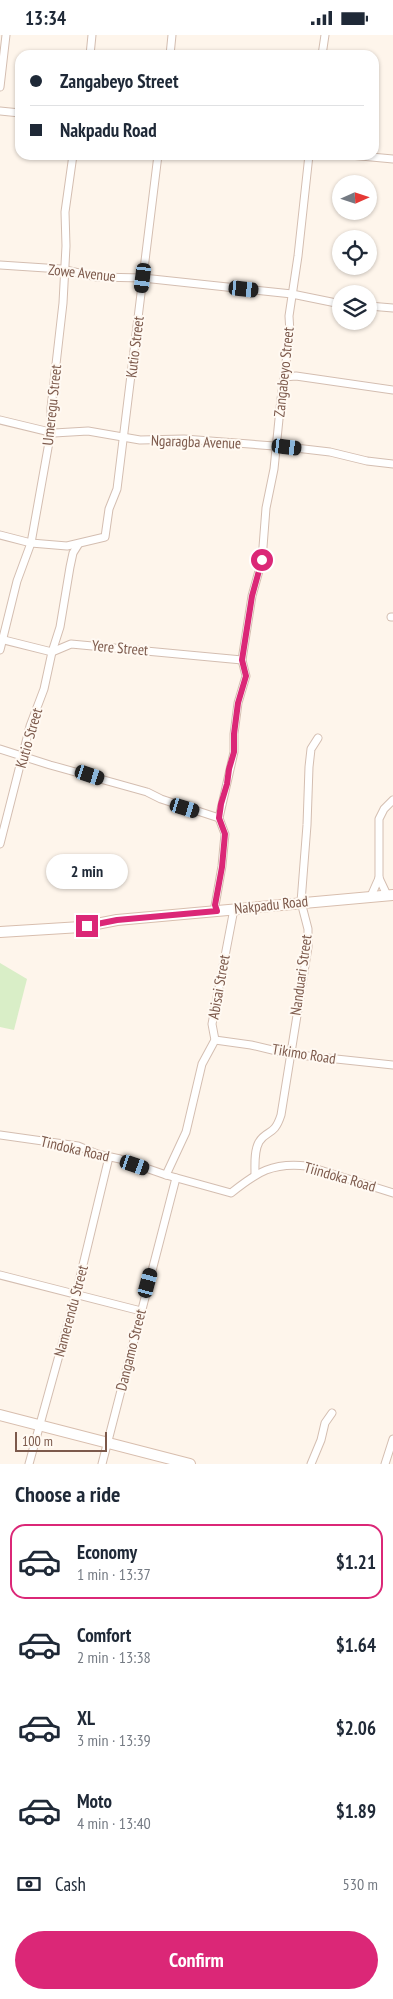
<!DOCTYPE html>
<meta charset="utf-8">
<style>
:root{--surface:#fff;--page:#f6f6f7;--text:#1f2937;--muted:#747a83;--line:#e0e1e3;--accent:#db2777}
body{margin:0;font-family:"PT Sans Narrow",sans-serif;background:var(--page);color:var(--text);height:100vh;display:flex;flex-direction:column;font-size:19px;white-space:nowrap}
*{box-sizing:border-box;margin:0}
p{font-size:16px;color:var(--muted)}
.icon{flex:none;width:28px;height:28px;fill:none;stroke:currentColor;stroke-width:2;stroke-linecap:round;stroke-linejoin:round}
.map{position:relative;height:1429px;overflow:hidden}
.panel{display:flex;flex-direction:column;background:var(--surface);flex:1}
.panel>*{flex:none}
.top-card{position:absolute;left:15px;top:15px;width:364px;height:110px;border-radius:15px;box-shadow:0 1px 4px #0004;display:grid;align-content:center;height:110px;padding:0 15px;background:var(--surface)}
.needle{width:32px;rotate:87deg}
.tools{position:absolute;left:332px;top:140px;display:grid;gap:10px}
.tools a{display:grid;place-items:center;width:45px;height:45px;border-radius:50%;background:var(--surface);box-shadow:0 1px 4px #0004;font-size:25px}
.scale{position:absolute;left:15px;bottom:12px;width:92px;box-sizing:border-box;padding-left:5px;border:2px solid #7c594b;border-top:0;font-size:14px;line-height:18px;white-space:nowrap;color:#7c594b;-webkit-text-stroke:4px #fff9f2;paint-order:stroke}
.end{position:absolute;width:22px;height:22px;margin:-11px;border:6px solid #db2777;background:#fff;box-shadow:0 0 0 2px #fff}
.from{border-radius:50%}
.bubble{position:absolute;height:35px;border-radius:18px;background:var(--surface);box-shadow:0 1px 4px #0004;font-size:16px;font-weight:700;line-height:35px;text-align:center}
.car{position:absolute;width:15px;height:30px;margin:-15px -8px;border-radius:6px;box-shadow:0 0 4px 1px #0007;background:linear-gradient(#222 24%,#8ab4d8 0 40%,#222 0 76%,#8ab4d8 0 86%,#222 0)}
.top-card b{display:flex;align-items:center;gap:18px;height:48px;font-size:19px}
.top-card b+b{border-top:1px solid var(--line)}
.top-card i{width:12px;height:12px;background:var(--text)}
ul{padding:0;list-style:none}
li{display:flex;align-items:center;gap:15px;height:75px;margin:0 10px 8px;padding:0 5px;border:2px solid transparent;border-radius:15px}
li div{flex:1}
li b{display:block;font-size:19px}
li em{font-style:normal;font-weight:700}
li.active{border-color:var(--accent)}
li>.icon{width:45px;height:45px;stroke-width:1.5}
h2{padding:0 15px;font-size:22px;line-height:60px}
.pay{display:flex;align-items:center;gap:12px;height:55px;padding:0 15px;font-size:19px}
.pay p{margin-inline-start:auto}
.primary-button{display:flex;gap:10px;margin-top:auto;padding:10px 15px}
.primary-button a{flex:1;height:58px;border-radius:30px;background:var(--accent);color:#fff;font-size:20px;font-weight:700;line-height:58px;text-align:center}
.status{display:flex;justify-content:space-between;align-items:center;height:35px;padding:0 25px;background:var(--surface);direction:ltr}
.status svg{height:14px;fill:currentColor}
.map>svg:first-child{display:block}
.green{fill:#d9eec7}
.lines{fill:none;stroke-linecap:round;stroke-linejoin:round}
.street-casing{stroke:#d4beb1;stroke-width:9}
.secondary-casing{stroke:#d8beae;stroke-width:12}
.street{stroke:#fff;stroke-width:7}
.secondary{stroke:#fff;stroke-width:10}
.route{stroke:#db2777;stroke-width:6}
.labels{text-anchor:middle;stroke-width:4;stroke-linejoin:round;paint-order:stroke}
.street-label{font-size:15px;fill:#7c594b;stroke:#fff9f2}
</style>
<div class="status"><b>13:34</b><svg viewBox="0 0 49 12"><path d="M0 12V9h3v3zM5 12V6h3v6zM10 12V3h3v9zM15 12V0h3v12zM26 1h20v11H26zM47 4h2v5h-2z"/></svg></div>
<div class="map">
<svg width="393" height="1429" viewBox="0 0 393 1429">
<rect width="100%" height="100%" fill="#fef5eb"/>
<polygon class="green" points="0,928 27,944 14,995 0,992"/>
<g class="lines">
<defs>
<g id="street">
<polyline points="90,20 92,0"/>
<polyline points="170,20 172,0"/>
<polyline points="322,20 325,0"/>
<polyline points="0,52 6,0"/>
<polyline points="0,76 20,78"/>
<polyline points="350,120 393,124"/>
<polyline points="0,230 61,234 97,242 143,243 292,259 341,269"/>
<polyline points="369,271 393,273"/>
<polyline points="284,342 296,341 393,355"/>
<polyline points="0,385 54,398 88,396 140,405 184,404 287,412 330,417 367,426 393,429"/>
<polyline points="0,500 31,508 67,511 105,502 109,474 117,454 158,120"/>
<polyline points="391,582 393,582"/>
<polyline points="0,604 52,617 71,609 242,625"/>
<polyline points="0,615 17,546 31,508 51,396 51,373 63,268 66,211 65,177 73,120"/>
<polyline points="0,714 50,730 147,757 161,764 219,783"/>
<polyline points="0,809 30,691 44,654 52,617 60,592 70,532 73,518 78,510"/>
<polyline points="387,860 379,843 379,784 384,774 393,765"/>
<polyline points="371,861 379,843"/>
<polyline points="217,876 215,871 222,831 225,799 219,783 234,717 234,699 238,668 246,641 242,625 252,561 262,525 266,473 274,434 281,364 290,298 289,281 298,221 309,120"/>
<polyline points="215,1005 251,1010 289,1019 393,1030"/>
<path d="M0,1100L78,1111L97,1119L120,1124L166,1140L231,1158C257,1137 273,1127 307,1131L393,1158"/>
<path d="M255,1139C255,1129 254,1116 259,1107C267,1094 274,1102 281,1080L308,912V894L301,867L307,790L309,732L311,714L318,703"/>
<polyline points="166,1140 186,1097 202,1029 215,1005 212,989 234,874"/>
<polyline points="0,1240 141,1276"/>
<polyline points="29,1429 76,1259 109,1122"/>
<polyline points="102,1429 176,1143"/>
<polyline points="311,1429 321,1405 325,1388 332,1378"/>
<polyline points="385,1429 393,1404"/>
</g>
<g id="secondary">
<polyline points="0,897 81,892 117,885 393,860"/>
<polyline points="0,1380 190,1429"/>
</g>
</defs>
<use href="#street" class="street-casing"/>
<use href="#secondary" class="secondary-casing"/>
<use href="#street" class="street"/>
<use href="#secondary" class="secondary"/>
</g>
<g class="lines">
<polyline class="route" points="87,891 117,885 217,876 215,870 222,832 225,799 219,783 221,769 227,749 229,734 234,717 234,699 238,668 246,641 242,625 252,561 262,525"/>
</g>
<g class="labels">
<g class="street-label">
<text transform="translate(82 238) rotate(6)" y="5">Zowe Avenue</text>
<text transform="translate(135 312) rotate(-83)" y="5">Kutio Street</text>
<text transform="translate(284 337) rotate(-84)" y="5">Zangabeyo Street</text>
<text transform="translate(52 370) rotate(-84)" y="5">Umeregu Street</text>
<text transform="translate(196 407) rotate(2)" y="5">Ngaragba Avenue</text>
<text transform="translate(120 613) rotate(5)" y="5">Yere Street</text>
<text transform="translate(29 703) rotate(-74)" y="5">Kutio Street</text>
<text transform="translate(271 870) rotate(-6)" y="5">Nakpadu Road</text>
<text transform="translate(301 940) rotate(-82)" y="5">Nanduari Street</text>
<text transform="translate(219 952) rotate(-80)" y="5">Abisai Street</text>
<text transform="translate(304 1019) rotate(9)" y="5">Tikimo Road</text>
<text transform="translate(75 1114) rotate(13)" y="5">Tindoka Road</text>
<text transform="translate(340 1142) rotate(16)" y="5">Tiindoka Road</text>
<text transform="translate(71 1276) rotate(-75)" y="5">Namerendu Street</text>
<text transform="translate(131 1315) rotate(-76)" y="5">Dangamo Street</text>
</g>
</g>
</svg>
<div class="tools">
<a><svg class="needle" viewBox="-14 -14 28 28"><path d="M0-13l5 13h-10z" fill="#e53935"/><path d="M0 13l5-13h-10z" fill="#747a83"/></svg></a>
<a><svg class="icon" aria-label="locate" viewBox="0 0 24 24"><circle cx="12" cy="12" r="6"/><path d="M12 2v4M12 18v4M2 12h4M18 12h4"/></svg></a>
<a><svg class="icon" aria-label="layers" viewBox="0 0 24 24"><path d="M12 4l9 5-9 5-9-5zM3 14l9 5 9-5"/></svg></a>
</div>
<div class="scale">100 m</div>
<i class="end from" style="left:262px;top:525px"></i>
<i class="end" style="left:87px;top:891px"></i>
<div class="bubble" style="left:46px;top:819px;width:82px">2 min</div>
<i class="car" style="left:143px;top:243px;rotate:187deg"></i>
<i class="car" style="left:244px;top:254px;rotate:96deg"></i>
<i class="car" style="left:287px;top:412px;rotate:97deg"></i>
<i class="car" style="left:90px;top:740px;rotate:108deg"></i>
<i class="car" style="left:185px;top:773px;rotate:107deg"></i>
<i class="car" style="left:135px;top:1130px;rotate:109deg"></i>
<i class="car" style="left:148px;top:1248px;rotate:15deg"></i>
<div class="top-card">
<b><i class="from"></i>Zangabeyo Street</b>
<b><i></i>Nakpadu Road</b>
</div>
</div>
<section class="panel">
<h2>Choose a ride</h2>
<ul>
<li class="active"><svg class="icon" aria-label="car" viewBox="0 0 24 24"><path d="M5 17H2v-5l4-1 3-4h7l3 4 3 1v5h-3M9 17h6M6 11h13"/><circle cx="7" cy="17" r="2"/><circle cx="17" cy="17" r="2"/></svg><div><b>Economy</b><p>1 min · 13:37</p></div><em>$1.21</em></li>
<li><svg class="icon" aria-label="car" viewBox="0 0 24 24"><path d="M5 17H2v-5l4-1 3-4h7l3 4 3 1v5h-3M9 17h6M6 11h13"/><circle cx="7" cy="17" r="2"/><circle cx="17" cy="17" r="2"/></svg><div><b>Comfort</b><p>2 min · 13:38</p></div><em>$1.64</em></li>
<li><svg class="icon" aria-label="car" viewBox="0 0 24 24"><path d="M5 17H2v-5l4-1 3-4h7l3 4 3 1v5h-3M9 17h6M6 11h13"/><circle cx="7" cy="17" r="2"/><circle cx="17" cy="17" r="2"/></svg><div><b>XL</b><p>3 min · 13:39</p></div><em>$2.06</em></li>
<li><svg class="icon" aria-label="car" viewBox="0 0 24 24"><path d="M5 17H2v-5l4-1 3-4h7l3 4 3 1v5h-3M9 17h6M6 11h13"/><circle cx="7" cy="17" r="2"/><circle cx="17" cy="17" r="2"/></svg><div><b>Moto</b><p>4 min · 13:40</p></div><em>$1.89</em></li>
</ul>
<div class="pay"><svg class="icon" aria-label="cash" viewBox="0 0 24 24"><path d="M3 7h18v10H3z"/><circle cx="12" cy="12" r="2"/></svg>Cash<p>530 m</p></div>
<div class="primary-button"><a>Confirm</a></div>
</section>
